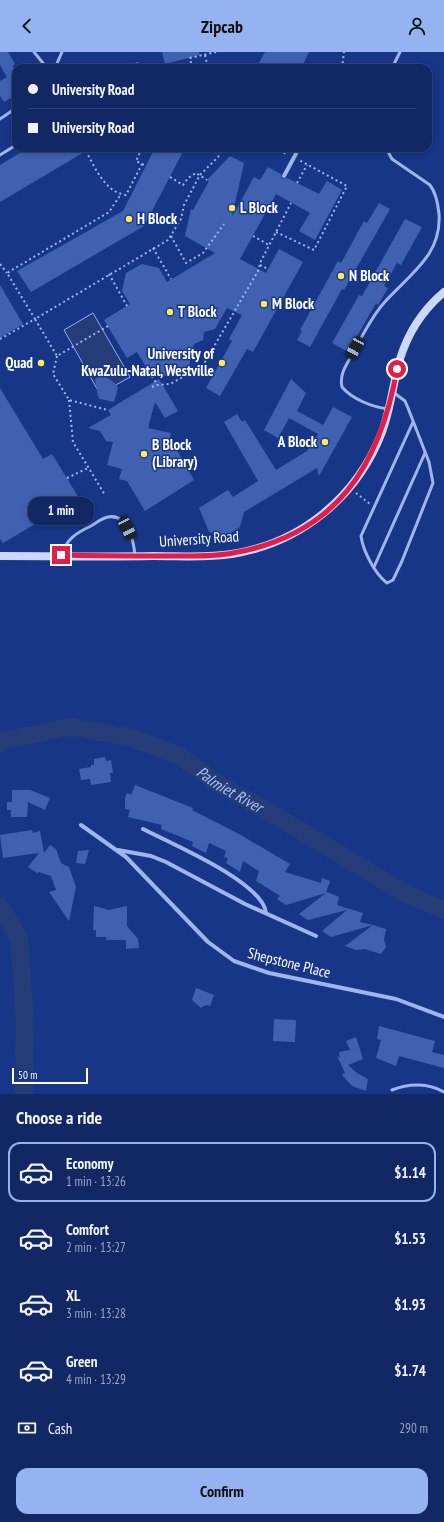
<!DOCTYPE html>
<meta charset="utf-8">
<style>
:root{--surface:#112865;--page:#1a306b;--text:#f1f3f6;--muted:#9ca6bf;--line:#304479;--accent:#95b2f1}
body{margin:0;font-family:"PT Sans Narrow",sans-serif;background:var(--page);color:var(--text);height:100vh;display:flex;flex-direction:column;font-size:15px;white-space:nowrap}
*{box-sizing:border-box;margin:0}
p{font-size:13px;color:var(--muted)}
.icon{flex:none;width:22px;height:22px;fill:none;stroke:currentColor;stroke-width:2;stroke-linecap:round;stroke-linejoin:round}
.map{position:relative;height:1042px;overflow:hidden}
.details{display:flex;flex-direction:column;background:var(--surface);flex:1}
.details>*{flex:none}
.banner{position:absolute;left:12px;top:12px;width:420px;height:88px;border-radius:12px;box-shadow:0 2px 6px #0003,0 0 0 1px var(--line);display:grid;align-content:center;height:88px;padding:0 16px;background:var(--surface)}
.scale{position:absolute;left:12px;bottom:10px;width:76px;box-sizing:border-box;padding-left:4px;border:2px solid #fff;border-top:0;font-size:11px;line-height:14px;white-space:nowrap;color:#fff;-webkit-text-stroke:3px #173687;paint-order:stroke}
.end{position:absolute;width:18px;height:18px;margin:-9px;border:5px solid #e11d48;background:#fff;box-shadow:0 0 0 2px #fff}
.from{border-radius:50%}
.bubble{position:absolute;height:28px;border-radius:12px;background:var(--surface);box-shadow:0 2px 6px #0003,0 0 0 1px var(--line);font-size:13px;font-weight:800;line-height:28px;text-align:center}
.car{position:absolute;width:12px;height:24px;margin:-12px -6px;border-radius:5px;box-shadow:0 0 3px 1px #0007;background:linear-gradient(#222 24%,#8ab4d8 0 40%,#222 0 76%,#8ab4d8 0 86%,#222 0)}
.banner b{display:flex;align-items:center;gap:14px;height:38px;font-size:15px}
.banner b+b{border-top:1px solid var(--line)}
.banner i{width:10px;height:10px;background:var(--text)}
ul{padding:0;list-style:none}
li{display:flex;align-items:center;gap:12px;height:60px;margin:0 8px 6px;padding:0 8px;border:2px solid transparent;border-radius:12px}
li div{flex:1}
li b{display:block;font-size:15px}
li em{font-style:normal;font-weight:800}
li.on{border-color:var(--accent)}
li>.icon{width:36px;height:36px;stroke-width:1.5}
h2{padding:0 16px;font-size:18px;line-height:48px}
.pay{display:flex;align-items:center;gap:10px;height:44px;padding:0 16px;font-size:15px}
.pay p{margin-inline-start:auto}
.action{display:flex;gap:8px;margin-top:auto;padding:8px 16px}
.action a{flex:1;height:46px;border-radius:12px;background:var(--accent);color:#111;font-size:16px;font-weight:800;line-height:46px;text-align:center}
header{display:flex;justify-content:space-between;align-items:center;height:52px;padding:0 16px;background:var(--accent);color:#111;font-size:18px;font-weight:800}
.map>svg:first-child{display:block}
.water{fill:#253c78;stroke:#90aef0}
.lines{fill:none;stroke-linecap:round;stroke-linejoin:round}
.river{stroke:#253c78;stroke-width:18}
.building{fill:#4061b1}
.path{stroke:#9eb5ed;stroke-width:2;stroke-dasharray:2 3;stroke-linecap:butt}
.lane{stroke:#9eb5ed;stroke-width:3}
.street{stroke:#9eb5ed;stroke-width:4}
.secondary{stroke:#cbd8f9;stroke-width:8}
.route{stroke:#e11d48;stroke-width:5}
.poi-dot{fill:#ffe95a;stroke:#173687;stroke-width:1.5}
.labels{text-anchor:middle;stroke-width:3;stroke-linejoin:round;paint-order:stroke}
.poi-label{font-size:15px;font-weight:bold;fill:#fff;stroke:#173687;text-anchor:start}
.street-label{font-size:15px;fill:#fff;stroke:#173687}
.water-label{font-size:16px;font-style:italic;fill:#a9c0f5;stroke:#173687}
</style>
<header><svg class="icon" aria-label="back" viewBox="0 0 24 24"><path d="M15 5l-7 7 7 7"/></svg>Zipcab<svg class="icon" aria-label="person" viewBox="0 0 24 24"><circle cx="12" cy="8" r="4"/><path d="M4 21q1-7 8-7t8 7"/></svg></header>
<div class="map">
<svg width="444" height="1042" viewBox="0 0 444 1042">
<rect width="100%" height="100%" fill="#173687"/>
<polygon class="water" points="93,261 130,325 100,342 64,278"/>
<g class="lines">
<g class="river">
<path id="s1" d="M0,692L5,688L71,675L130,685L180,704L217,731L269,760L406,842L444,858"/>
<polyline points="0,854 19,886 25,969 24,1042"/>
</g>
</g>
<g class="building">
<polygon points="0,0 8,0 15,12 13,14 16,20 16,43 4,50 0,44 0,29 7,25 0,13"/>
<polygon points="162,0 199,0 200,3 165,12"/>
<polygon points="265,0 309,0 301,16 269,16 259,11"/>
<polygon points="28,96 91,96 0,150 0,113"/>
<polygon points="155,96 185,96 144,174 31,240 17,219 123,159"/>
<polygon points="230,104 244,111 232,165 254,125 260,128 268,115 281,122 282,127 287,126 319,142 327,129 342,138 315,188 299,179 310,161 276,142 240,207 266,221 279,197 303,210 253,300 247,297 220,344 206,336 232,289 229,287 242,263 227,256 215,277 204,280 203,288 194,292 189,314 170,325 149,320 137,300 127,306 104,268 130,252 122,239 126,221 142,212 159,216 167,230 215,201 185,184 191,157 193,158 209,129 207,128"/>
<polygon points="379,151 390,157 344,238 342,237 310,295 297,288 302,279 300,278 338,209 341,211 364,169 367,171"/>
<polygon points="405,167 422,175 401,213 397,211 384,234 388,236 378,253 376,251 348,300 332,291 359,243 362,244"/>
<polygon points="0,233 23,272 0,286"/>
<polygon points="103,323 116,332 118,336 114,350 100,347 98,344 95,327"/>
<polygon points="159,327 178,359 165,366 155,350 148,376 171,381 170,386 194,428 145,459 127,429 119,427 122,417 107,413 113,390 106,389 100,379 88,376 111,363 108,358"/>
<polygon points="291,327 306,341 297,359 323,373 333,355 352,365 319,424 317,416 244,460 240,475 226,484 209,480 199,456 228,438 233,445 258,429 224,370 237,362 242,370 245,368 276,418 307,399 318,382 289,366 278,386 264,378"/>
<polygon points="0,336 43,407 52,402 79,446 3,491 0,487"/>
<polygon points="105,705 106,709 111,708 113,721 110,721 111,730 91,733 90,727 81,728 79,717 91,715 91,713 94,713 94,707"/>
<polygon points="135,733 193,756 192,758 239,782 290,812 285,820 321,831 322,826 330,829 326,841 286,853 277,847 280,844 256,829 259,819 243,809 240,820 226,811 228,806 224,805 226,799 209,791 206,801 192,794 193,790 161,777 162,773 128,765 130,758 125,757 125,746 127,741 131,743"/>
<polygon points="12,738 30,738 50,746 45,758 28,750 27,765 11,765 11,758 7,758 7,750 12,750"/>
<polygon points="32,778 33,781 40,779 44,801 50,793 56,797 61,811 69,815 76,835 69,869 49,840 56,838 51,824 39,820 37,821 28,815 39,801 3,806 0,783"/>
<polygon points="89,798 85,812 76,811 78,799"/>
<polygon points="327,840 339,845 337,853 363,861 360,870 373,873 331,885 322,879 347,858 308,868 299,862"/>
<polygon points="94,854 109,858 127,854 127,874 138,887 139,896 126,897 126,888 106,888 106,885 96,885 96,878 93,878"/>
<polygon points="373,873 386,877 384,888 386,895 381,902 365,897 356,898 345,894"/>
<polygon points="196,936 214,943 210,954 206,953 201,956 192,948"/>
<polygon points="274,967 296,968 295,990 273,989"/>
<polygon points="379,974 435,989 432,1000 444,1003 444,1016 399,1004 396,1014 376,1006 381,988 377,987"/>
<polygon points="356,985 363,1007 348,1013 357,1021 368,1027 366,1039 352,1034 342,1023 345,1021 337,1004 340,1006 339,1000 350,998 346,989"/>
</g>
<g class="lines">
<g class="path">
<polyline points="205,3 208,16"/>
<polyline points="192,16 190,6 216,0"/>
<polyline points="342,16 344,0"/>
<polyline points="275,96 288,103"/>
<path d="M86,99C95,116 105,140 126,143L142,112L136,109L142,96"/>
<polyline points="142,112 146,114"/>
<polyline points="170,125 183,133 188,126 196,121 207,128"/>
<polyline points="297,131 307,113"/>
<polyline points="276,180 314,198 347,134 299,108"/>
<polyline points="171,184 186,211 203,201 224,172"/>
<polyline points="253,184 269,193"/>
<polyline points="153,196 171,227"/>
<polyline points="0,212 7,221"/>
<polyline points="260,213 268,217"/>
<polyline points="109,222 127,254"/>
<polyline points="108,274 57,304 35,267 168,188 181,167 184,153 200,123 218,105 223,96"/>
<polyline points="0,287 35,267 7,221 109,160 121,142"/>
<polyline points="57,304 53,322 69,348 108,358"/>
<polyline points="149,320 157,332"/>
<polyline points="152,335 157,333 170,332 202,315 258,219 261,209 291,151"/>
<polyline points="69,348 73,390 105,443"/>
<polyline points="67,426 88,416"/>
<polyline points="356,441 370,452"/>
</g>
<g class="lane">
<polyline points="34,0 47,16"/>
<polyline points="55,16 62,0"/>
<polyline points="125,16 137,12 151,16"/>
<polyline points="392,16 400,0"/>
<polyline points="0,67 16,56"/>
<path d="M386,96L392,107L430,133C436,141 438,151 439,162C442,204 408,223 383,252C371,266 362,284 353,301C347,312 339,322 342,335C352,347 372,355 388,357"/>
<polyline points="0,103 16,93"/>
<path d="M393,340L405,349L408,356L429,410L433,431L402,509L393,528L387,531C375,522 363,499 361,484L413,370"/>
<path d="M61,503C67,487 76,481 91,474C96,471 102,466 108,465C128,461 134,491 135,504"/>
<polyline points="374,515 425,401"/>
<path d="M392,1038C409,1031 429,1031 444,1040"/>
</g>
<g class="street">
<polyline points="284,124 299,96"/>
<polyline points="81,773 126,805 208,890 234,909 269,921 396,947 444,965"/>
<path d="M143,777C170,791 263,830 266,861"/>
<polyline points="118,798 151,804 166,810 245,852 316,884"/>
</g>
<path class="secondary" d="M0,504C51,504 103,505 154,504C180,504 207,506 232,502C301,491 357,445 382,380C391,356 393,331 400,307C408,281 424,257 444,240"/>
</g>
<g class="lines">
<path class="route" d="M61,503C97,504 133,504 170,504C191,504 213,505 233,501C336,483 380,414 397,317"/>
</g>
<g class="poi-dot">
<circle cx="232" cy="156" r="4"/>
<circle cx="129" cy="167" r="4"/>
<circle cx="341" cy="224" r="4"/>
<circle cx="264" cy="252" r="4"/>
<circle cx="170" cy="260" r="4"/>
<circle cx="41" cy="311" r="4"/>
<circle cx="222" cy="311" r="4"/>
<circle cx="325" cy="390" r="4"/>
<circle cx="144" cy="402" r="4"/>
</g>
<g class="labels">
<g class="poi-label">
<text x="240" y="161">L Block</text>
<text x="137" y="172">H Block</text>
<text x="349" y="229">N Block</text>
<text x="272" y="257">M Block</text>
<text x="178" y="265">T Block</text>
<text x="214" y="307" text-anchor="end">University of<tspan x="214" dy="17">KwaZulu-Natal, Westville</tspan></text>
<text x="33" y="316" text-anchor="end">Quad</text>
<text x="317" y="395" text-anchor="end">A Block</text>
<text x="152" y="398">B Block<tspan x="152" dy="17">(Library)</tspan></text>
</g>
<g class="street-label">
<text transform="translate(199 487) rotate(-4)" y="5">University Road</text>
<text transform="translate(289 911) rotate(14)" y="5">Shepstone Place</text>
</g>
<g class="water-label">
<text dy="6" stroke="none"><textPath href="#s1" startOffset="247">Palmiet River</textPath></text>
</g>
</g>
</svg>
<div class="scale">50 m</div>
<i class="end from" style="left:397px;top:317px"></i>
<i class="end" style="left:61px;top:503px"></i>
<div class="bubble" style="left:28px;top:445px;width:66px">1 min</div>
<i class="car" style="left:355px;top:296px;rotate:209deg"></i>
<i class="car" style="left:127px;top:476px;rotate:153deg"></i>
<div class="banner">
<b><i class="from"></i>University Road</b>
<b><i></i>University Road</b>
</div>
</div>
<section class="details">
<h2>Choose a ride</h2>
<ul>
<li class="on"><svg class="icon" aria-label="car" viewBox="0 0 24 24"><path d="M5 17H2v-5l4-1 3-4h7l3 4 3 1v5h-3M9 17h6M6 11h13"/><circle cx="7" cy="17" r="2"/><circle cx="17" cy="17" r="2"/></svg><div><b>Economy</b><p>1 min · 13:26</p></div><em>$1.14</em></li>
<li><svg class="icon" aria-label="car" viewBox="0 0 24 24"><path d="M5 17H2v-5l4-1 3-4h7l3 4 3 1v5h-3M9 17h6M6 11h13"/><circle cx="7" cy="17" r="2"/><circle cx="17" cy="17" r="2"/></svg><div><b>Comfort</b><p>2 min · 13:27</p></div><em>$1.53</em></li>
<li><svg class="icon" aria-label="car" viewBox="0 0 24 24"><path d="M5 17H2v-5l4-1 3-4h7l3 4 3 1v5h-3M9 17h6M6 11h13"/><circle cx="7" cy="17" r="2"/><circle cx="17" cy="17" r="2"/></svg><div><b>XL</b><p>3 min · 13:28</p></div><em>$1.93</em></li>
<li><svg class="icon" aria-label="car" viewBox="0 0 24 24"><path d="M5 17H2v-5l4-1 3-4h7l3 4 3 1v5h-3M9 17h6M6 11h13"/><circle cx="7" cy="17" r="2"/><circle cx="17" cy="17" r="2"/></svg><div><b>Green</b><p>4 min · 13:29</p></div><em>$1.74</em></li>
</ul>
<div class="pay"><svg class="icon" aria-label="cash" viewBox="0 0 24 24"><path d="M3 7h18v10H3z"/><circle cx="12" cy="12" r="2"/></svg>Cash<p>290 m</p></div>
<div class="action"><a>Confirm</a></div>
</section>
